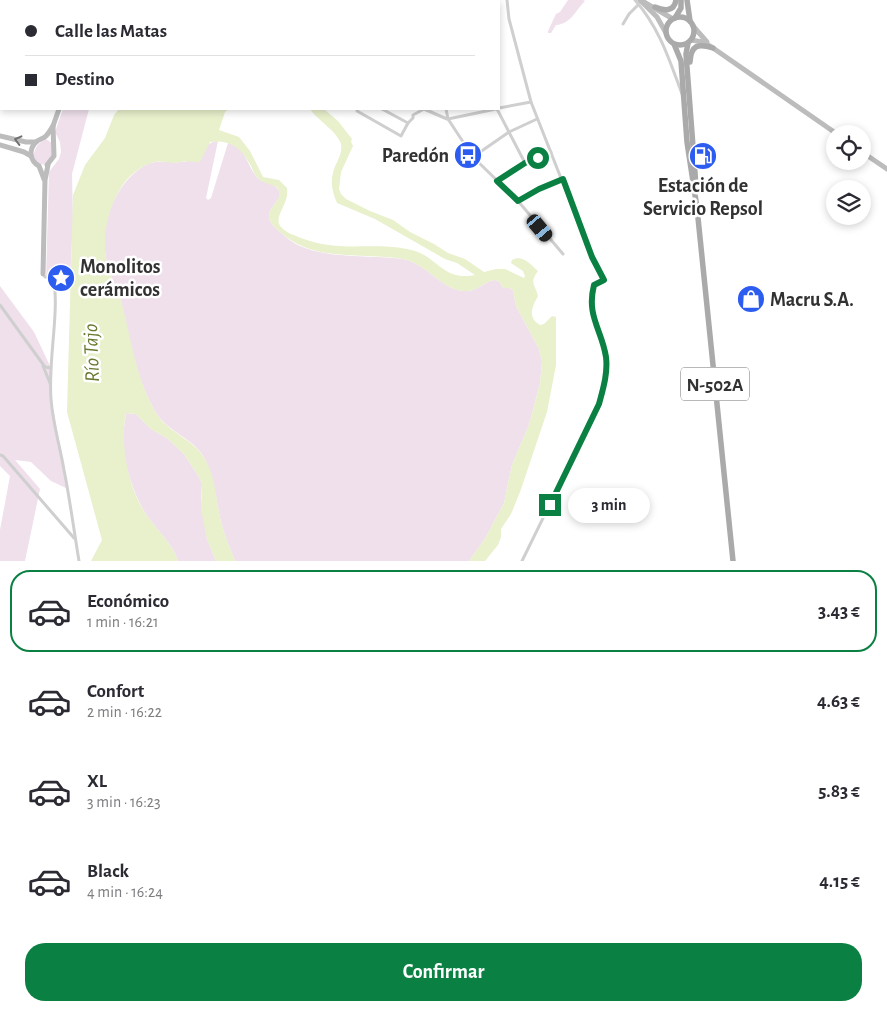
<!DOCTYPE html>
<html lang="es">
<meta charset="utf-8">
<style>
:root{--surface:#fff;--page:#f2f2f3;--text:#2b2b33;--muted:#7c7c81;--line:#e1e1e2;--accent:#0b8043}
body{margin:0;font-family:"Alegreya Sans",sans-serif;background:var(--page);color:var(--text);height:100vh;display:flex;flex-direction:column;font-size:19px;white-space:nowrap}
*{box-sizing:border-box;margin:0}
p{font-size:16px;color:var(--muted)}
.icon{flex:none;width:28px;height:28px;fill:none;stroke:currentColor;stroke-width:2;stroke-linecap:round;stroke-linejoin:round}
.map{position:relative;height:561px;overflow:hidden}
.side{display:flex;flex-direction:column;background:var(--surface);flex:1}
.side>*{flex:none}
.hud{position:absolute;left:0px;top:0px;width:500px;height:110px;box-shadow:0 2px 8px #0003;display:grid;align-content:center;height:110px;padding:0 25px;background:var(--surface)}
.tools{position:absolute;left:826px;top:125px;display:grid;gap:10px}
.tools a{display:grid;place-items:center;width:45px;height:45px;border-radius:50%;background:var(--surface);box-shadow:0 2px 8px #0003;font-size:25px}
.end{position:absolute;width:22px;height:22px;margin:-11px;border:6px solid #0b8043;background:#fff;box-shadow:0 0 0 2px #fff}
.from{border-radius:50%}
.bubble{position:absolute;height:35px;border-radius:18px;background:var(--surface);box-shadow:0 2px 8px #0003;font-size:16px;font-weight:600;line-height:35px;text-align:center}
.car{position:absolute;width:15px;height:30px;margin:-15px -8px;border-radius:6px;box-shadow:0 0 4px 1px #0007;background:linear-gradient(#222 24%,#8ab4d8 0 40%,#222 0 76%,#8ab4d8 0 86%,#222 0)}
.hud b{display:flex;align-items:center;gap:18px;height:48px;font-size:19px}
.hud b+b{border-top:1px solid var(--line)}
.hud i{width:12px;height:12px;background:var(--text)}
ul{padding:9px 0 0;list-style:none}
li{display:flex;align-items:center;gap:15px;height:82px;margin:0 10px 8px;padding:0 15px;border:2px solid transparent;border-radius:20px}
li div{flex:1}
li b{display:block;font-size:19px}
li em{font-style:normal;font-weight:600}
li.active{border-color:var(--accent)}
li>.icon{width:45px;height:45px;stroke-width:1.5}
.cta{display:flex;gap:10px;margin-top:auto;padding:10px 25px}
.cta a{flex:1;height:58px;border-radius:20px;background:var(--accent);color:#fff;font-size:20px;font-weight:600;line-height:58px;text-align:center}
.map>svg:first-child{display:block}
.green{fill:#efe0eb}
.water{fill:#e8f0cc}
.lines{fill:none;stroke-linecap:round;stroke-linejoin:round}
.street{stroke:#cfcfcf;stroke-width:3}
.secondary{stroke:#bcbcbc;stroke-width:5}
.primary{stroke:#aaa;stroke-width:5.5}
.oneway{stroke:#707070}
.route{stroke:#0b8043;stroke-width:6}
.labels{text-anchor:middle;stroke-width:5;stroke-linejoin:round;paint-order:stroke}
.shield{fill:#fff;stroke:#707070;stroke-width:1}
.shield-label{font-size:19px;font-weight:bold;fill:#323232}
.poi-label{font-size:20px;font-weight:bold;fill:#323232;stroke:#fff;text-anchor:start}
.water-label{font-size:21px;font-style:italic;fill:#69792f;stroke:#fff}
</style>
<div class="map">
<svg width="887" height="561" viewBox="0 0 887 561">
<rect width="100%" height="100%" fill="#fff"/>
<g class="green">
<path d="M568,0H583L585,1C575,11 571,24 556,25L551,33H548V31L556,14L560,12Z"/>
<path d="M63,109H89L72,174L73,219L70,281L67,287C59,289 55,280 46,278L49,172L59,159L61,152L60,142L55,132Z"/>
<path d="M46,139L52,143L53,154L47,164C28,168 31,145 46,139Z"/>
<path d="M218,141L206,198L208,200L211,198L228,143C246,148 246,163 256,176C263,186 279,181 280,195C278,202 270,207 269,215C268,221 274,227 279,231C285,236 292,243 300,246C329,259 372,255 403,259C427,263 444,293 467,291C478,291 484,281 495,280L500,282L503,288H509L513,290L516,306L539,349L542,362L540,383L529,425L512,465L504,503L485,539L469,561H235C230,548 224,535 221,522C216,501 215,479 205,459C195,439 168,432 156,413C137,381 131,344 123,309C120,294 112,281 108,266C98,233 110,192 138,170C157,155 169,166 188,161C199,159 201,143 218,141Z"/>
<polygon points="0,286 34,332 51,368 51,398 68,489 51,481 31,462 15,460 40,489 25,561 0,561 0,530 10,476 0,466"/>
<path d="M126,413L136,414L151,429L168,439L184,454L199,477L202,484L201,499L207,539L216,561H178C173,545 160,533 150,520C137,504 125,468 123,447C123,436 124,424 126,413Z"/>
</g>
<path class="water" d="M119,109H229L225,112L219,130L239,137L250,151L263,177L279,180L287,188C290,204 272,217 281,227C286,233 294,235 301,238C340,253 369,242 407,249C438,254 441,282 475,275L457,263L445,259L375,219L337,203C333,194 330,183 333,173C335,163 343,155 341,144C337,131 317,120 310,109H324L338,121L352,139L351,142L353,146L341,172L339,189L341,194L346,199L370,211L393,220L410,232L434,244L448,253L465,259L484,272L496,269H505L524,278L525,276L523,271L511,263L512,260C522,254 530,264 538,271C529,283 535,284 538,296C532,307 527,317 540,325L544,324L552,316L556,317V365L547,412L520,492L511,514L501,529V537L498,545L485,561H469L485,539L504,503L512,465L529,425L540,383L542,362L539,349L516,306L513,290L509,288H503L500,282L495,280C484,281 478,291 467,291C444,293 427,263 403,259C360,252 313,263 279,231C274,227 268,221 269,215C270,207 278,202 280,195L278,188C271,183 262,184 257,177C254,174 253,170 251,166C242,149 231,139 210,142L200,162C193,162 187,161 181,162C179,162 175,163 173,163C165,162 160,160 151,163C115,175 101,225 106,258C109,276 119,291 123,308C132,344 137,381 156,413C168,433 194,439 205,459C216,478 216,501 221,522C224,535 230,548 235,561H216L207,539L201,509L202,484L199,477L184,454L168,439L151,429L136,414L126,413C119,444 129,494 150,520C160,533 173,545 178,561H91L102,540L67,412L73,195L85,165L105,138L114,115Z"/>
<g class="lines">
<g class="street">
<polyline points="507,0 509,19 531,102 592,257 604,280 595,285 592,308 606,356 607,369 599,404 522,561"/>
<path d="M635,0C660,29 669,59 682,94"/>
<polyline points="17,1 17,0"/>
<polyline points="623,24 629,14 639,4"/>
<polyline points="0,26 1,26"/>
<polyline points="0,34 1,31"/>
<polyline points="499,108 531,102"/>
<polyline points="358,109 357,111 401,136 408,123 413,118 413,115 424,109 447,119"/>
<polyline points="382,109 408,123"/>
<polyline points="446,109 448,119 473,157 518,201 563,254"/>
<polyline points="497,109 525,163"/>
<polyline points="448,119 496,109"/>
<polyline points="473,157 509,132 537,119"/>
<polyline points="497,181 525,163 551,152"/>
<polyline points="518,201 539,189 563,179"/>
<path d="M43,274L45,277L54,278C59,318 48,359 51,399C53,425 60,446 64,470C70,500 74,531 79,561"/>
<polyline points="0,305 45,367 51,368"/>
<polyline points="43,366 50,383"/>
<polyline points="0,455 3,456 74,538"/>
</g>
<g class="secondary">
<polyline points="640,0 657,17 666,33"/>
<polyline points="109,1 110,0"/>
<polyline points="114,1 115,0"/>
<polyline points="644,2 673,19"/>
<polyline points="693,26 707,42"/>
<polyline points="691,40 703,42 713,48 837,134"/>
<polyline points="0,136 26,142 36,142"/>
<polyline points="0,145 24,152 31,156"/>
<polyline points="862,152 887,169"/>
<polyline points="47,165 54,156 53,126 59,109"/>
<path d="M44,179L39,166C30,161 28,150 36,142C39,139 43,139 46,136C49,133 51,129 53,126"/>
<polyline points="43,274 45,180 48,165"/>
</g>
<g class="primary">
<polyline points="687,0 690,21"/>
<path d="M655,7C664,11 674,12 676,0"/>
<circle cx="680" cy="31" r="14"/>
<polyline points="675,18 681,8 681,0"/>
<polyline points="688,43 686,54 696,186"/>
<polyline points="674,44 681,61 687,142 697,208 733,561"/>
<path d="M690,62C691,45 698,43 713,48"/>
</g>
</g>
<defs><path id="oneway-chevron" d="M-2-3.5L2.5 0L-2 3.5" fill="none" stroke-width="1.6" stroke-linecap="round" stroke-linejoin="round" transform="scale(1.25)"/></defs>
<use class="oneway" href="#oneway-chevron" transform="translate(18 140) rotate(-166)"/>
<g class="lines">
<path class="route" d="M538,158L525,163L497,181L518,201L539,189L563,179L592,257L604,280L594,285C586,316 602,330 606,357C608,373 603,389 599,404L550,505"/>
</g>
<defs>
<symbol id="bus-disc" viewBox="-11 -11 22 22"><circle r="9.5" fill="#2d5cf1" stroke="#fff"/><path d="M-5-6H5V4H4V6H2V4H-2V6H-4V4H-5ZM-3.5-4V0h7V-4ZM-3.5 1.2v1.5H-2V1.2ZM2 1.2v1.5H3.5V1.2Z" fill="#fff"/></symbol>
<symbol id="fuel-disc" viewBox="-11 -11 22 22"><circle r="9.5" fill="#2d5cf1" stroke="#fff"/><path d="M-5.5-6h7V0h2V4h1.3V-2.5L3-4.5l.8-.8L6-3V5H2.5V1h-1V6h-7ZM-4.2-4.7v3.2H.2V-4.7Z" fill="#fff"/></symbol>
<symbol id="sight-disc" viewBox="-11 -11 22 22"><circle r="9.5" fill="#2d5cf1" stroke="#fff"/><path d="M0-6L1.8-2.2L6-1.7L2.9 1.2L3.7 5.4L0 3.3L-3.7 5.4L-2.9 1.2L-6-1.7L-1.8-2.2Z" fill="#fff"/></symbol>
<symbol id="shop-disc" viewBox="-11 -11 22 22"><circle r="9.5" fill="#2d5cf1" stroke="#fff"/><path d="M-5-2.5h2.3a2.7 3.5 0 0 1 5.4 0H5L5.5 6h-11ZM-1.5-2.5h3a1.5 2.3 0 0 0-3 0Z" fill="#fff"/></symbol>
</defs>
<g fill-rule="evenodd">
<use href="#bus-disc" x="452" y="139" width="32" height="32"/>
<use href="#fuel-disc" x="687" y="140" width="32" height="32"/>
<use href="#sight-disc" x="45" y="262" width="32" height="32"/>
<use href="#shop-disc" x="735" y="283" width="32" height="32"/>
</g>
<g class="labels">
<rect class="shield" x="681" y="367.5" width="68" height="33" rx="4"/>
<g class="shield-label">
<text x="715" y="391">N-502A</text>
</g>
<g class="poi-label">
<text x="449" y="162" text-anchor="end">Paredón</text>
<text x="703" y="192" text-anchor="middle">Estación de<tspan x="703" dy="23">Servicio Repsol</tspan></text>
<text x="80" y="273">Monolitos<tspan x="80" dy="23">cerámicos</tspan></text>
<text x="770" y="306">Macru S.A.</text>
</g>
<g class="water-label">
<text transform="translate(91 353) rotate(-92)" y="7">Río Tajo</text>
</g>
</g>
</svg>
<div class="tools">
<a><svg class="icon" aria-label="locate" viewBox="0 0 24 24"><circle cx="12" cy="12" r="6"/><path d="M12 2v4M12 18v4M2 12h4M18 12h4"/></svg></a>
<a><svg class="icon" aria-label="layers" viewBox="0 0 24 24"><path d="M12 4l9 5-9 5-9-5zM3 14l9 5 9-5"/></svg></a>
</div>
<i class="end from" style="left:538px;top:158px"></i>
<i class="end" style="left:550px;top:505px"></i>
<div class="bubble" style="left:568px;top:488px;width:82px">3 min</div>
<i class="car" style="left:540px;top:228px;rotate:140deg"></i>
<div class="hud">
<b><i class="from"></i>Calle las Matas</b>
<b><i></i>Destino</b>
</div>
</div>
<section class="side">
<ul>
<li class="active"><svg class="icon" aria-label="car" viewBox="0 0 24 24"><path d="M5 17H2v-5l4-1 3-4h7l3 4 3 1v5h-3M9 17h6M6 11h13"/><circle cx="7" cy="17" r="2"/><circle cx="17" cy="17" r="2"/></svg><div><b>Económico</b><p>1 min · 16:21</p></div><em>3.43 €</em></li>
<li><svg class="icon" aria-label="car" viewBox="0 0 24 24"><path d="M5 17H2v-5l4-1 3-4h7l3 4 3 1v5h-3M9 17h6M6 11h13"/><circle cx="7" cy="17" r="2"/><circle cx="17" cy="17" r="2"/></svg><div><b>Confort</b><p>2 min · 16:22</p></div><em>4.63 €</em></li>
<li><svg class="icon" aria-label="car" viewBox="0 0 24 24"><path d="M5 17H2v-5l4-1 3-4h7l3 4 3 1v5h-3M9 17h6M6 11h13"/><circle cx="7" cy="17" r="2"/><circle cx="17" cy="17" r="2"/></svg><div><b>XL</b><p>3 min · 16:23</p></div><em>5.83 €</em></li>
<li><svg class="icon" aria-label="car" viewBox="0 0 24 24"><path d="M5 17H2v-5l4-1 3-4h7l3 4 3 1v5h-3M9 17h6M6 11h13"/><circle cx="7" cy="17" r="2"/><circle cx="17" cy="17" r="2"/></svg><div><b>Black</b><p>4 min · 16:24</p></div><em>4.15 €</em></li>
</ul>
<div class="cta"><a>Confirmar</a></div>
</section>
